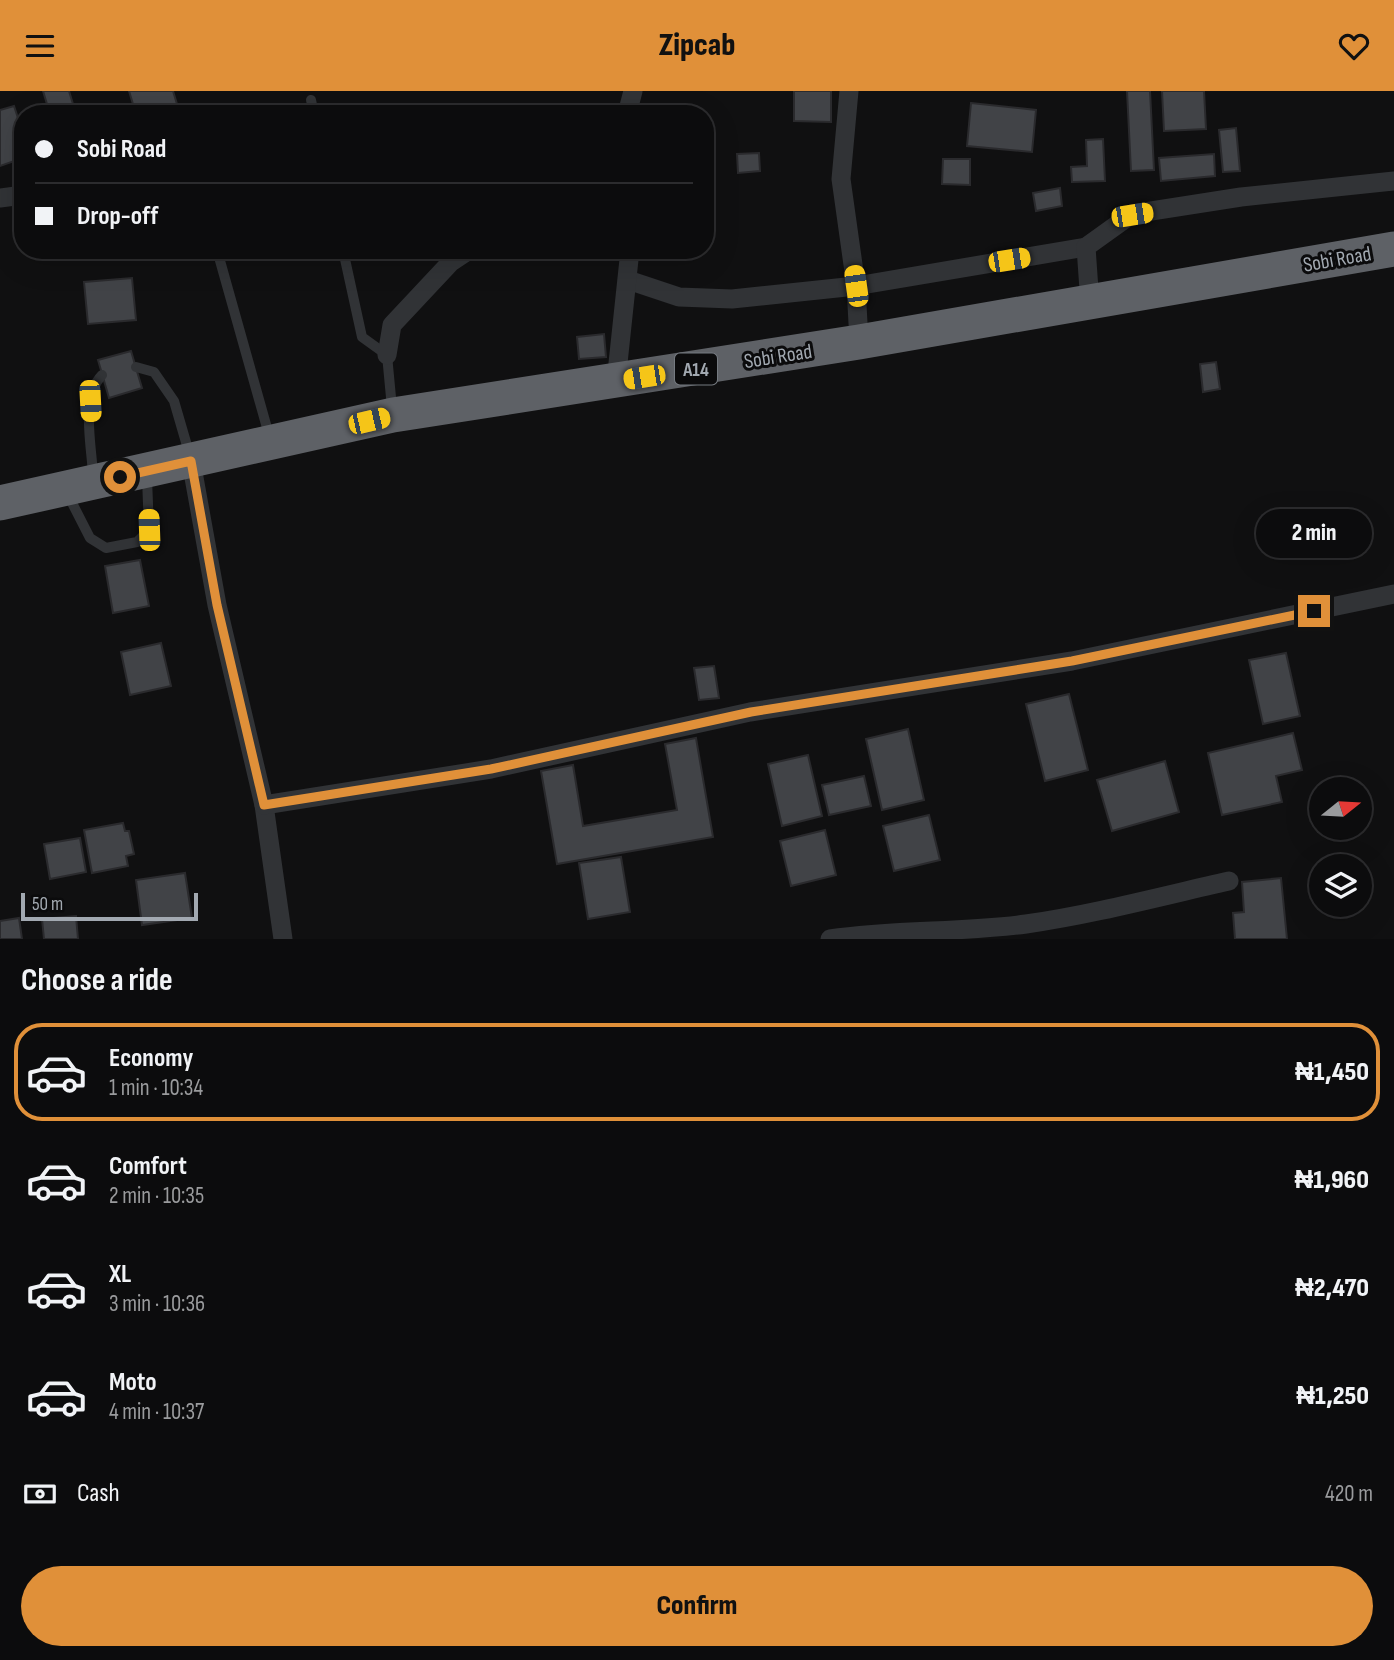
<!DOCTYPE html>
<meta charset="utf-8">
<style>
:root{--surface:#0c0c0d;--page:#1a1a1b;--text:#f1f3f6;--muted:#9a9b9d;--line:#2c2c2e;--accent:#e09039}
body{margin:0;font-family:"Sofia Sans Condensed",sans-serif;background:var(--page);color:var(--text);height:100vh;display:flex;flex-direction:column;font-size:26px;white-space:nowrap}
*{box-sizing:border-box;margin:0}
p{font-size:23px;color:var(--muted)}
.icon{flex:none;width:38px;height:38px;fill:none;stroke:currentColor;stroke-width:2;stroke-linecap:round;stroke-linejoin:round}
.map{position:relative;height:848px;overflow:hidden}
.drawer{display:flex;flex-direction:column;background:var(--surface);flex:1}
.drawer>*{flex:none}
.top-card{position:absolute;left:14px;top:14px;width:700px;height:154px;border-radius:28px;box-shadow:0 7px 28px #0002,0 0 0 2px var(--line);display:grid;align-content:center;height:154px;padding:0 21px;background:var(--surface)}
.needle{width:46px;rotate:72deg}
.tools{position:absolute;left:1309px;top:686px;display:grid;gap:14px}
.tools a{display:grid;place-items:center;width:63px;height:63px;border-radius:50%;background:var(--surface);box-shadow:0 7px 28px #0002,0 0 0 2px var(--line);font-size:35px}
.scale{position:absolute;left:21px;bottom:18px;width:177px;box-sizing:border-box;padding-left:7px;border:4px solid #a2a9b1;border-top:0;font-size:19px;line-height:24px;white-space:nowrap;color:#a2a9b1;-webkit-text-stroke:5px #0b0b0c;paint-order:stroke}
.end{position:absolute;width:32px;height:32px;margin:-16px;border:9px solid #e09039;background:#111;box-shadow:0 0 0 4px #111}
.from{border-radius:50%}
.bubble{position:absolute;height:49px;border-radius:24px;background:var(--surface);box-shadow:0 7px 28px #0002,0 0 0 2px var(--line);font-size:23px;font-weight:800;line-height:49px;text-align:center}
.car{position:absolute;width:21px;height:42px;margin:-21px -10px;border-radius:9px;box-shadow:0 0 5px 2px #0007;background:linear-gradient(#f5c518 24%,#345 0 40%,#f5c518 0 76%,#345 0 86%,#f5c518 0)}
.top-card b{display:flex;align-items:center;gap:24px;height:66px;font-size:26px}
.top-card b+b{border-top:2px solid var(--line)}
.top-card i{width:18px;height:18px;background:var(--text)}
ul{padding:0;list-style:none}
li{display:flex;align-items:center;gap:21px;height:98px;margin:0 14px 10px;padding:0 7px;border:4px solid transparent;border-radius:28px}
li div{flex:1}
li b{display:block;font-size:26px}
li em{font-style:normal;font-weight:800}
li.on{border-color:var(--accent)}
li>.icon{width:63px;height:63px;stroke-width:1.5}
h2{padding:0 21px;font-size:32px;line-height:84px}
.pay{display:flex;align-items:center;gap:18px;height:77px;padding:0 21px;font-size:26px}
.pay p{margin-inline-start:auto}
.cta{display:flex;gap:14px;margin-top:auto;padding:14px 21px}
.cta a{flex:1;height:80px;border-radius:42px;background:var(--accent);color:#111;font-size:28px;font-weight:800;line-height:80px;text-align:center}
header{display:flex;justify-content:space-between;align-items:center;height:91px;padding:0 21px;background:var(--accent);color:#111;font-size:32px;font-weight:800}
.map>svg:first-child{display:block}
.building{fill:#414347;stroke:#2a2a2d;stroke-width:2}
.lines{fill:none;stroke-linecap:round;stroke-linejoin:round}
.lane{stroke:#313336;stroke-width:10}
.street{stroke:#313336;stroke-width:19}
.highway{stroke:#5e6166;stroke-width:35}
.route{stroke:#e09039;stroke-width:9}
.labels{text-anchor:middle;stroke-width:6;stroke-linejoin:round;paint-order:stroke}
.shield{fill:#0b0b0c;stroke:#757a80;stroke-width:2}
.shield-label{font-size:19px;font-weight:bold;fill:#a2a9b1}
.street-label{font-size:21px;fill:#a2a9b1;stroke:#0b0b0c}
</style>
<header><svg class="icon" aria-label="menu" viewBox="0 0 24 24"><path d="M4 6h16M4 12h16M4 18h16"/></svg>Zipcab<svg class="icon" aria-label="heart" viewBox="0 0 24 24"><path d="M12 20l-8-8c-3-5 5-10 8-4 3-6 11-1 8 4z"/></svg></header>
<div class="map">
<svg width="1394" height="848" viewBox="0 0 1394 848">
<rect width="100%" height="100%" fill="#101011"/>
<g class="building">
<polygon points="43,0 69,0 76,23 50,23"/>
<polygon points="129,0 173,0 180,23 136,23"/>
<polygon points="794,0 831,0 831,31 794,30"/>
<polygon points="1127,0 1150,0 1154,79 1131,80"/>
<polygon points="1162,0 1204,0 1206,38 1164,40"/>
<polygon points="971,12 1036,19 1032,61 967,55"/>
<polygon points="14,15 23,42 23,67 0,75 0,19"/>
<polygon points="1236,37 1240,80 1223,81 1219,39"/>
<polygon points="1103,48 1105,90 1072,91 1071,76 1087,75 1086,49"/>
<polygon points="759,62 760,80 738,82 737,63"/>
<polygon points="1214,63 1215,85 1161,90 1159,67"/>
<polygon points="943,68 970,68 970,94 942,93"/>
<polygon points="1060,97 1062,115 1036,120 1033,102"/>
<polygon points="132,187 136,229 88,233 84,191"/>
<polygon points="604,243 606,266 579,268 577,246"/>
<polygon points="131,260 142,297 109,307 98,269"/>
<polygon points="1216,271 1220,298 1203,301 1200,273"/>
<polygon points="140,469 149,515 113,522 105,475"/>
<polygon points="161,552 171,595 130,604 121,561"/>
<polygon points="1286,562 1300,625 1263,633 1249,569"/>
<polygon points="714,575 719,607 699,609 694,577"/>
<polygon points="1069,603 1088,679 1045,690 1026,613"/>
<polygon points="908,638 924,709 882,719 866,648"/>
<polygon points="1293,642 1302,679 1276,685 1282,711 1222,724 1208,662"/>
<polygon points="696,647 713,746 557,773 541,680 573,674 583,735 677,719 665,653"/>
<polygon points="808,664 822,725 782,735 768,673"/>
<polygon points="1165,670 1179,721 1112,740 1097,689"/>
<polygon points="864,685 871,715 829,724 822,694"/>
<polygon points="929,724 940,769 894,780 883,735"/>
<polygon points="123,732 125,740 129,740 134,763 126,765 128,775 92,782 84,739"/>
<polygon points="825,739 836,784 791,795 780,750"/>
<polygon points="80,747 86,781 50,788 44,753"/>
<polygon points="621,766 630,821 588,828 579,772"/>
<polygon points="185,782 192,827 142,834 136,789"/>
<polygon points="1281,787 1287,848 1235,848 1233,822 1244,821 1242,791"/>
<polygon points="76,825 78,848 44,848 42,828"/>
<polygon points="19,827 22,848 0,848 0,830"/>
</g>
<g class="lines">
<g class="lane">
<polyline points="311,9 314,23"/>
<polyline points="217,159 269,344"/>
<polyline points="343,159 362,246 387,264 392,317"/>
<polyline points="136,276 154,281 174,310 190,365"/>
<path d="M93,385C92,355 80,307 102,284"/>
<polyline points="67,402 90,447 106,457 137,451 149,439 147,387"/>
</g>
<g class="street">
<polyline points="849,0 841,88 856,195 859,251"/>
<polyline points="627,23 633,0"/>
<polyline points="0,107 23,104"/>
<polyline points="628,189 679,206 732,208 856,195 1086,156"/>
<polyline points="1090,213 1086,156 1132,123 1241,106 1394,90"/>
<polyline points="387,264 392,234 451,171 469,159"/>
<polyline points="616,291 630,159"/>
<polyline points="191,370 217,514 264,714 283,848"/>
<polyline points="264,714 491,678 750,621 1072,570 1394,503"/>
<path d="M830,848C895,838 961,842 1026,833C1095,823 1162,805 1229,790"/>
</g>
<polyline class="highway" points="0,412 393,324 859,251 1394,158"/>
</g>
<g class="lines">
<polyline class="route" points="120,386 191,370 217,514 264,714 491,678 751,621 1072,570 1314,520"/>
</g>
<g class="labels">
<rect class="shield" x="675" y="262.5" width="42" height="31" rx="5"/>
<g class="shield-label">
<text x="696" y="285">A14</text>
</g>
<g class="street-label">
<text transform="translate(1337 168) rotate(-10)" y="7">Sobi Road</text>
<text transform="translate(778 265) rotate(-9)" y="7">Sobi Road</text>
</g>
</g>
</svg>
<div class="tools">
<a><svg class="needle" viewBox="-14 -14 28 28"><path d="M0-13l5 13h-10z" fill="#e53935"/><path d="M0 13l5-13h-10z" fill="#9a9b9d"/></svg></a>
<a><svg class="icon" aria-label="layers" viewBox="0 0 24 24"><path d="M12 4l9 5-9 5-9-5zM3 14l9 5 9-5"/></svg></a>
</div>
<div class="scale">50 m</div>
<i class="end from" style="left:120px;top:386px"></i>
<i class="end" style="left:1314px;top:520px"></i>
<div class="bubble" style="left:1256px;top:418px;width:116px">2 min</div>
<i class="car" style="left:1132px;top:124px;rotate:81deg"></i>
<i class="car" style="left:1009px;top:169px;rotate:81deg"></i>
<i class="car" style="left:856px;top:195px;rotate:352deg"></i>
<i class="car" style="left:644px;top:286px;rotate:261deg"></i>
<i class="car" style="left:90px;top:310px;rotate:177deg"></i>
<i class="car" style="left:369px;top:330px;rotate:77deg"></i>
<i class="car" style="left:149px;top:439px;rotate:358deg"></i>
<div class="top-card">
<b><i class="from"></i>Sobi Road</b>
<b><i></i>Drop-off</b>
</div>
</div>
<section class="drawer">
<h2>Choose a ride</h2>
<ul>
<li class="on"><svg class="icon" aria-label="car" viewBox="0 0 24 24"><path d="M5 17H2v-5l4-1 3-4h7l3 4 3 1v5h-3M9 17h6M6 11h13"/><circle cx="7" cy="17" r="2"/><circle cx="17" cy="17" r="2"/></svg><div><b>Economy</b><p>1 min · 10:34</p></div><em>₦1,450</em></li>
<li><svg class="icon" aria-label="car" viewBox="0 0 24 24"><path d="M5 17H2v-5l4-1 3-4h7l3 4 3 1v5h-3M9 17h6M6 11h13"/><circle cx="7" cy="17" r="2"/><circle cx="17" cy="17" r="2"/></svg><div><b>Comfort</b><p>2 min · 10:35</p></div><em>₦1,960</em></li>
<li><svg class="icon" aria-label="car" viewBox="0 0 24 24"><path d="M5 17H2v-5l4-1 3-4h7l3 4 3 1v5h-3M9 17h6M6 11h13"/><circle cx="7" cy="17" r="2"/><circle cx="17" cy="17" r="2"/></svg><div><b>XL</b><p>3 min · 10:36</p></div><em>₦2,470</em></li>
<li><svg class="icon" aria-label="car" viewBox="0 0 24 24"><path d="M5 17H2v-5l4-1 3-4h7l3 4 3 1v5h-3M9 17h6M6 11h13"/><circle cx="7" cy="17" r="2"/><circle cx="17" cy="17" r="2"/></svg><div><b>Moto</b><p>4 min · 10:37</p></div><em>₦1,250</em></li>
</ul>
<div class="pay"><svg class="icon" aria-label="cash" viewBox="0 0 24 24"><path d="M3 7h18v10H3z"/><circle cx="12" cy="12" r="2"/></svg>Cash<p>420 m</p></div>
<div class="cta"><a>Confirm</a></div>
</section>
